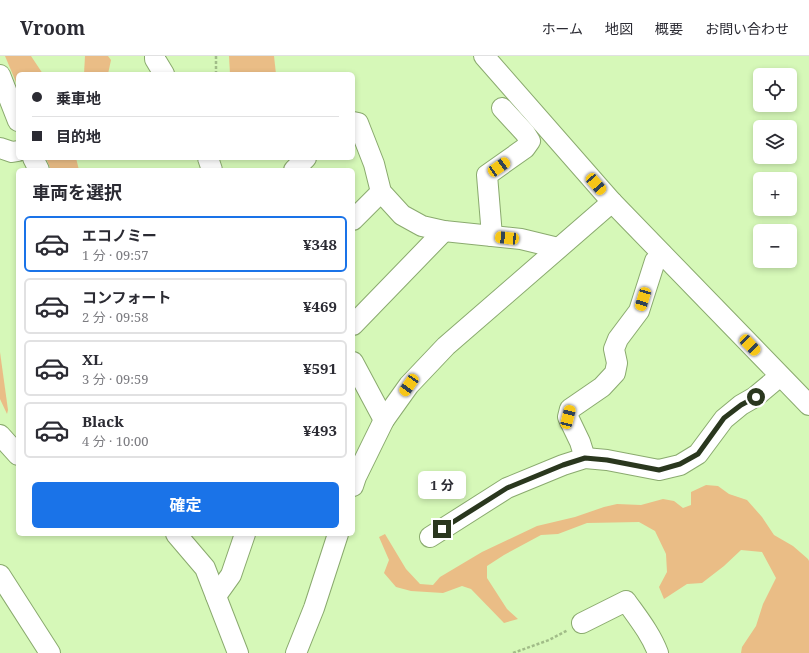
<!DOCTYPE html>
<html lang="ja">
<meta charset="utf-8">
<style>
:root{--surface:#fff;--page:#f2f2f3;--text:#2b2b33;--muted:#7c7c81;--line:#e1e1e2;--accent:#1a73e8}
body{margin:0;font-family:"Noto Serif","Noto Sans JP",serif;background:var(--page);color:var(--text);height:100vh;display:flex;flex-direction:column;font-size:15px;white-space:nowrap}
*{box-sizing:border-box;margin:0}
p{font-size:13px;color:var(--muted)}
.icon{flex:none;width:22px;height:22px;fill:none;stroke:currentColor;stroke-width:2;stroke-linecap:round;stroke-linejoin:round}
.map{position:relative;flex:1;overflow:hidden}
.sheet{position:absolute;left:16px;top:112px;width:339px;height:368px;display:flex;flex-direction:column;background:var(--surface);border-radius:6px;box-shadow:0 2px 6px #0003}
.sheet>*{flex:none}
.banner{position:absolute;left:16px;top:16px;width:339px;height:88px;border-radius:6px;box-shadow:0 2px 6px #0003;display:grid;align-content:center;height:88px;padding:0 16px;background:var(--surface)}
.tools{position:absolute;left:753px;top:12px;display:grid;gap:8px}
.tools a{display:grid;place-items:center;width:44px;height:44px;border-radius:6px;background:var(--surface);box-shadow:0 2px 6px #0003;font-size:20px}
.end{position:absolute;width:18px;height:18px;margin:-9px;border:5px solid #2a371e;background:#fff;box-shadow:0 0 0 2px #fff}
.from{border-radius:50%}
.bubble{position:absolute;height:28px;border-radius:6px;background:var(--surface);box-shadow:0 2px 6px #0003;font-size:13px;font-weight:700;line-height:28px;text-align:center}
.car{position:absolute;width:12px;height:24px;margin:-12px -6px;border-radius:5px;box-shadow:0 0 3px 1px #0007;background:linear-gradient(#f5c518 24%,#345 0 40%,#f5c518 0 76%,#345 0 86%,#f5c518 0)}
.banner b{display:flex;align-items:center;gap:14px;height:38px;font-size:15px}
.banner b+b{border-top:1px solid var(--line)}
.banner i{width:10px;height:10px;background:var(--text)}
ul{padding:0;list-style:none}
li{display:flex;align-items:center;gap:12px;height:56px;margin:0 8px 6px;padding:0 8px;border:2px solid var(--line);border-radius:6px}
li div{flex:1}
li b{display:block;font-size:15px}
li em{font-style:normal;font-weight:700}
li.active{border-color:var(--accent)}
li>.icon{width:36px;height:36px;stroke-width:1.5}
h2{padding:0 16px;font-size:18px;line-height:48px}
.cta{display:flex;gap:8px;margin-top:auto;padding:8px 16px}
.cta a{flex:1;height:46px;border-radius:6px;background:var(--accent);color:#fff;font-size:16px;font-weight:700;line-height:46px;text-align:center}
header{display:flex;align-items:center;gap:24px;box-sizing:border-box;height:56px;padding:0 20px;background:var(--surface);border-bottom:1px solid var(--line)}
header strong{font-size:19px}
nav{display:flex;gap:22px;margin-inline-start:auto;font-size:14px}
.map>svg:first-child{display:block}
.green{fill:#eabd86}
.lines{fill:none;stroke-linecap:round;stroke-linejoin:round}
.minor-casing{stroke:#8aaa6e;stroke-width:22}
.path{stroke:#a1bc88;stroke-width:2.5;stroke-dasharray:3 2;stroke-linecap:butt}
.minor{stroke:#fff;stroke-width:20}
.route{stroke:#2a371e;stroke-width:5}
</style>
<header>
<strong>Vroom</strong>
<nav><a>ホーム</a><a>地図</a><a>概要</a><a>お問い合わせ</a></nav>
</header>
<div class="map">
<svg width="809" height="597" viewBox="0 0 809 597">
<rect width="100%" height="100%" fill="#d6f8b8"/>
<g class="green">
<polygon points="5,0 31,0 43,18 18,18 18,31"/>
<polygon points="85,0 108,0 111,4 108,18 84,18"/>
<polygon points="229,0 274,0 276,18 230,18"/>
<polygon points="46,102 76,102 79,114 51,114"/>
<polygon points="0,296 8,354 7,358 0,343"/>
<polygon points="706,429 718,430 729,438 747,444 762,461 774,479 793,490 808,503 809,505 809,597 741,597 742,591 756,570 763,548 776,522 762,496 741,494 724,510 702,527 687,528 664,543 659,531 667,516 666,498 655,475 639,466 587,467 558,478 541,479 504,499 487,510 487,522 507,553 518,563 504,567 471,533 462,530 443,537 411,535 396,531 384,517 389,504 379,481 385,478 406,513 420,528 433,529 440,521 482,496 537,470 575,461 604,451 617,448 641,449 663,443 674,445 683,452 691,449 691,436"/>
</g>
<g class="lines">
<defs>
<g id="minor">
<polyline points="155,0 155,3 164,18"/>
<polyline points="484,0 612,146 809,349"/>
<polyline points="0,19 18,65"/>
<polyline points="353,66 358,67 374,108 381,136 402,159 422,170 444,175 521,183 558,192"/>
<polyline points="0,92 12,96 18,95"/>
<polyline points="33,102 39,114"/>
<polyline points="208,102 212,114"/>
<polyline points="294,114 306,102"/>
<polyline points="353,164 381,136"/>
<polyline points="492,180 487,119 525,92 530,85 525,77 502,52"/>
<polyline points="353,269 444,175"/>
<polyline points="353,306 384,364"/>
<polyline points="0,379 18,399"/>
<polyline points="585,402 580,386 568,361 570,353 602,331 615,317 617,307 614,293 618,283 639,255 655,205 662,198"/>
<polyline points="353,430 356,421 384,364 409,329 446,290 612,146"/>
<polyline points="176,478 205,512 238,597"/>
<polyline points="430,481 507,432 563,409 585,402 607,404 659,414 680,409 698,398 724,363 741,349 755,341 780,320"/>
<polyline points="0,519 50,597"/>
<polyline points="216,540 231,519 245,478"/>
<path d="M582,567L626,545C638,562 651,578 658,597"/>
<polyline points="296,597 314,552 338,478"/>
</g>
</defs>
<use href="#minor" class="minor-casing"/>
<g class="path">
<polyline points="216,18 216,0"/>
<polyline points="513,597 549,584 568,574"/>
</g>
<use href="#minor" class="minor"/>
</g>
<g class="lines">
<polyline class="route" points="442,473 507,432 563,409 585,402 607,404 659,414 680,408 698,398 724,362 741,349 756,341"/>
</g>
</svg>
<div class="tools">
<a><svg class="icon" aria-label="locate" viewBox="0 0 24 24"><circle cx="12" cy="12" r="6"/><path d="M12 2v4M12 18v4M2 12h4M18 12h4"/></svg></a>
<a><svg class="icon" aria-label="layers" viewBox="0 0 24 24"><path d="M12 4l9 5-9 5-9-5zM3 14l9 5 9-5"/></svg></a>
<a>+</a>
<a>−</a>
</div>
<i class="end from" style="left:756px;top:341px"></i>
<i class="end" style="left:442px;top:473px"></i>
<div class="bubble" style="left:418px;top:415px;width:48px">1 分</div>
<i class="car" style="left:499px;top:111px;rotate:55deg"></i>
<i class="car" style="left:596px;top:128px;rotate:139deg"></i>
<i class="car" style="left:507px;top:182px;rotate:276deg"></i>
<i class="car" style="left:643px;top:243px;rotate:197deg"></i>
<i class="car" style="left:750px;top:289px;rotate:136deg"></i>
<i class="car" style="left:409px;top:329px;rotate:215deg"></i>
<i class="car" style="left:568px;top:361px;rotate:14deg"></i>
<div class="banner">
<b><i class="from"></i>乗車地</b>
<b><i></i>目的地</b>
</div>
<section class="sheet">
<h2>車両を選択</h2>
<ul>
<li class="active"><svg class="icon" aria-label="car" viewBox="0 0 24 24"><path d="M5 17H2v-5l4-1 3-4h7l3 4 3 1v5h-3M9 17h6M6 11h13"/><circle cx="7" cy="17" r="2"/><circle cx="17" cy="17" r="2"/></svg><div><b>エコノミー</b><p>1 分 · 09:57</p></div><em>¥348</em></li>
<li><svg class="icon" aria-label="car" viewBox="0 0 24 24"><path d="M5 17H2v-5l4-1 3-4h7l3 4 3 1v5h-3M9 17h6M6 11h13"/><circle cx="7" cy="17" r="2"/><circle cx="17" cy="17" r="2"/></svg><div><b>コンフォート</b><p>2 分 · 09:58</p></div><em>¥469</em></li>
<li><svg class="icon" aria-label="car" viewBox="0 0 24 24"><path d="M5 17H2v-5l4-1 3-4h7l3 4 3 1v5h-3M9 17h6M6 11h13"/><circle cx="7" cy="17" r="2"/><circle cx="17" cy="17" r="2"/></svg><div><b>XL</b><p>3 分 · 09:59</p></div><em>¥591</em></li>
<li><svg class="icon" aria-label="car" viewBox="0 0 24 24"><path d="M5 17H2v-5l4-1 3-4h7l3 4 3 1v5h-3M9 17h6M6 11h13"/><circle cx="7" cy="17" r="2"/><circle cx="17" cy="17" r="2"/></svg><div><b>Black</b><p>4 分 · 10:00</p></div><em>¥493</em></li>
</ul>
<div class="cta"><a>確定</a></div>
</section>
</div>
